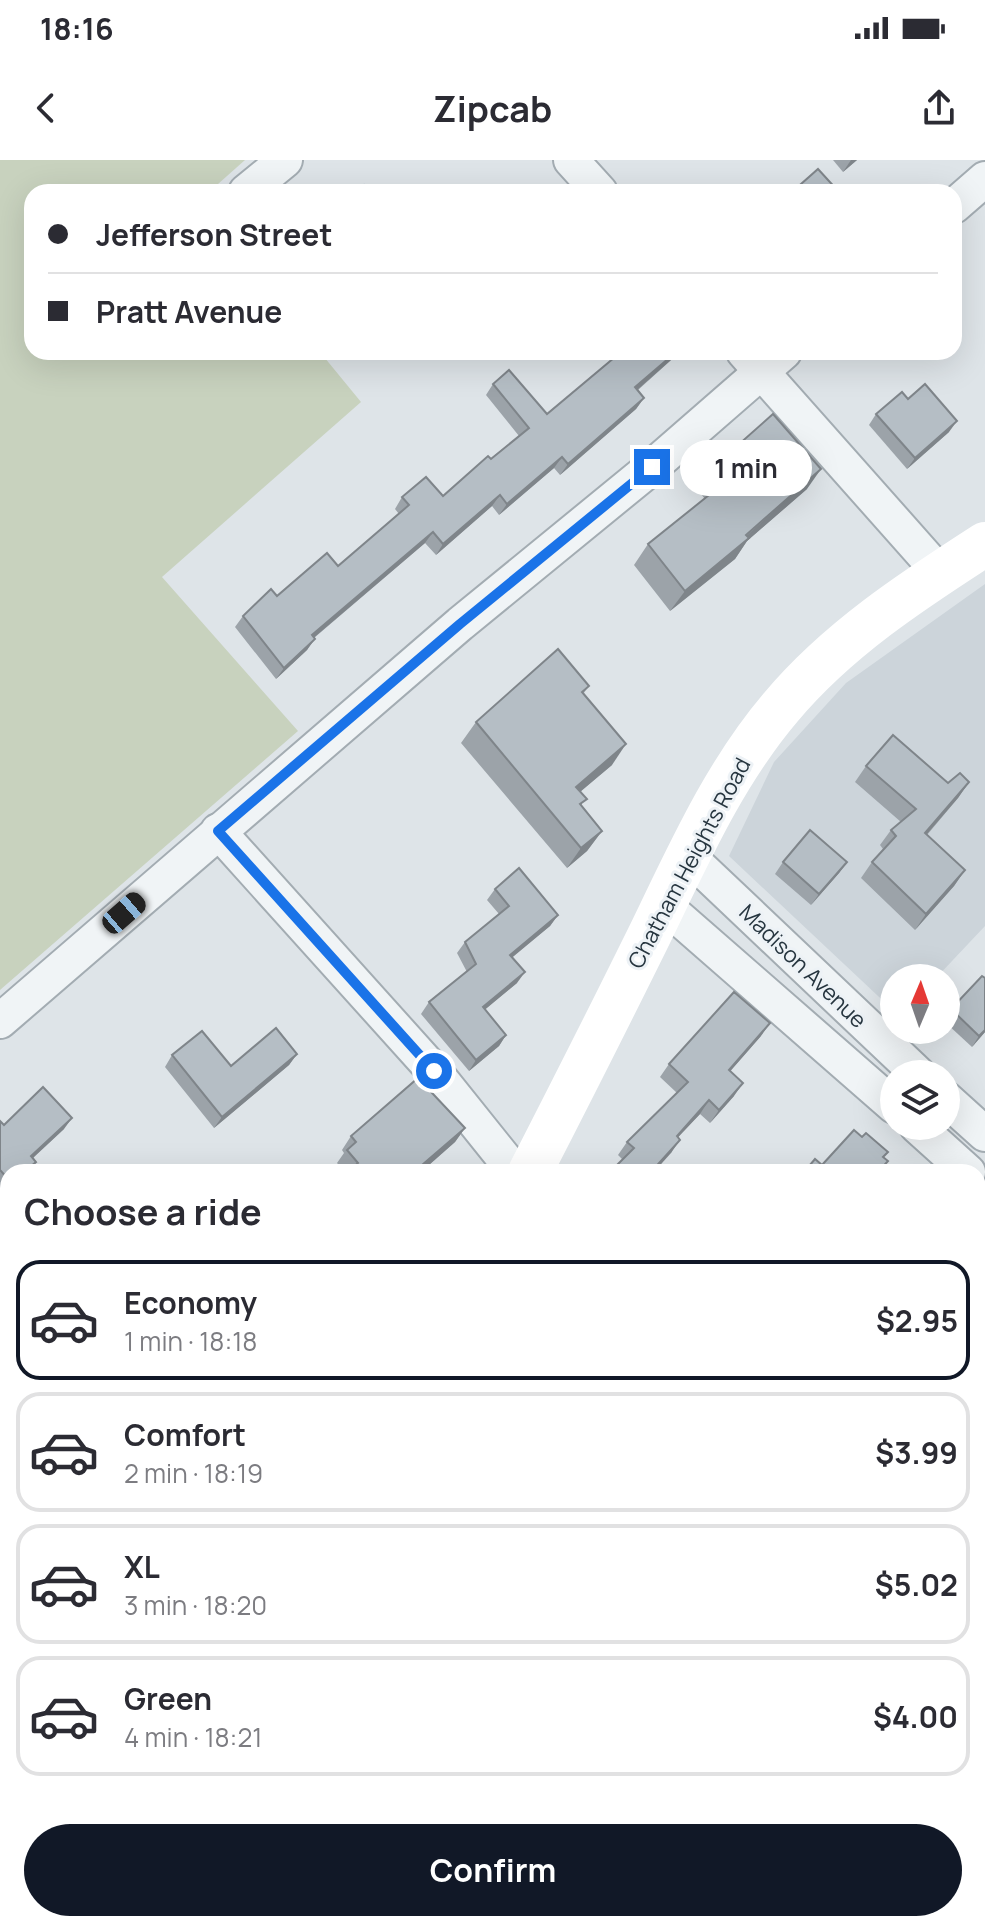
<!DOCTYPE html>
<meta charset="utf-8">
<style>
:root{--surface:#fff;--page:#f2f2f3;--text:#2b2b33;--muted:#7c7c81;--line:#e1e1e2;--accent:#111827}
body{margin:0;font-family:Manrope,sans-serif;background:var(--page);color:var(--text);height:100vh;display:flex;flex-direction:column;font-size:30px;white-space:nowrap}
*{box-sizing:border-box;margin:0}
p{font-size:26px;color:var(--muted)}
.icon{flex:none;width:44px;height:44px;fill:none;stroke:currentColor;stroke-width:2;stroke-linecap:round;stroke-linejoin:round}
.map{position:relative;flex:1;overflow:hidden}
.panel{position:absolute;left:0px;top:1004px;width:986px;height:768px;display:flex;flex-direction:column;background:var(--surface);border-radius:24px 24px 0 0;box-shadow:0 8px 32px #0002}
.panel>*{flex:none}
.banner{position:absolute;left:24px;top:24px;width:938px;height:176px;border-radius:24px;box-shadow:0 8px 32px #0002;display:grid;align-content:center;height:176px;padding:0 24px;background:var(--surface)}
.needle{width:52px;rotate:2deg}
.controls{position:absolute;left:880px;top:804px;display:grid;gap:16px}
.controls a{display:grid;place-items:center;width:80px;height:80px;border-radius:50%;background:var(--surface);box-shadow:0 8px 32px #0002;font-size:40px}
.end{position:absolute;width:36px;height:36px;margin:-18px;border:10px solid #1a73e8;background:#fff;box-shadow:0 0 0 4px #fff}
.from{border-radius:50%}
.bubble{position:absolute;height:56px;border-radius:28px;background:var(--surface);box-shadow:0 8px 32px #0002;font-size:26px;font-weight:700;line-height:56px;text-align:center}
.car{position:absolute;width:24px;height:48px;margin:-24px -12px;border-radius:10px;box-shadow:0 0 6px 2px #0007;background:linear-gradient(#222 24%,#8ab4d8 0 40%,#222 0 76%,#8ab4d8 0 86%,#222 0)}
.banner b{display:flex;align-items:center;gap:28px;height:76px;font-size:30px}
.banner b+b{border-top:2px solid var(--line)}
.banner i{width:20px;height:20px;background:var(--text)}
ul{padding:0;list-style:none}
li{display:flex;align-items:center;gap:24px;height:120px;margin:0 16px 12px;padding:0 8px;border:4px solid var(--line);border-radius:24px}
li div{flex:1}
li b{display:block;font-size:30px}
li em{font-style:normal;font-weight:700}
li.active{border-color:var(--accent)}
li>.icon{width:72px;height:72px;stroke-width:1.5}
h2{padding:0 24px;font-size:36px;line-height:96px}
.action{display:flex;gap:16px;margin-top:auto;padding:16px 24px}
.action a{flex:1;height:92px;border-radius:48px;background:var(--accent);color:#fff;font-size:32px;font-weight:700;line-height:92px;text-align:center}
.status{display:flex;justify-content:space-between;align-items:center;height:56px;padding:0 40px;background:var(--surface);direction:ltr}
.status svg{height:22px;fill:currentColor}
header{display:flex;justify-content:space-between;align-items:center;height:104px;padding:0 24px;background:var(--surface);font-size:36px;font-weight:700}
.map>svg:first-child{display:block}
.built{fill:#ccd4da}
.green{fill:#c8d2be}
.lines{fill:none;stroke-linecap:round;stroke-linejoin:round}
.minor-casing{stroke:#a3acb2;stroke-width:38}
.minor{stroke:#f0f4f6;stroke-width:34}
.secondary{stroke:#fff;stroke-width:44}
.wall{fill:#9ca3a9}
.shaded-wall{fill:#7f858a}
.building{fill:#b5bec5;stroke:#7f858a;stroke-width:2}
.route{stroke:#1a73e8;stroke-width:10}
.labels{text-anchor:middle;stroke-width:6;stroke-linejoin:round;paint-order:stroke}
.street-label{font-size:22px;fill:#26353f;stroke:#edf2f6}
</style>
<div class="status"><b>18:16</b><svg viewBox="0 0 49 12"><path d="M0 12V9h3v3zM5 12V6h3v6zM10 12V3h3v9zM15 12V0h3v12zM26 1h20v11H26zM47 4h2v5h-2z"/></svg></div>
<header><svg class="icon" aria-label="back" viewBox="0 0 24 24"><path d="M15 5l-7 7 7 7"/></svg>Zipcab<svg class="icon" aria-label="share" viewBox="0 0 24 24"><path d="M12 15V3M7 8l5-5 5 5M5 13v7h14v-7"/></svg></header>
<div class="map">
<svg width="985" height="1772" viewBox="0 0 985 1772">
<rect width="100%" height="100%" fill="#dee4e8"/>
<g class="built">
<polygon points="985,424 985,766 936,818 894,818 894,851 729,696 774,602 846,523"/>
<polygon points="8,1675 8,1764 49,1764 56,1772 0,1772 0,1681"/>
</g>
<g class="green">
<polygon points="0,0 245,0 209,32 32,32 32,192 320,192 361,242 162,417 298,571 0,830"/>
<polygon points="0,1270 8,1280 8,1543 0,1550"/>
</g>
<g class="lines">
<defs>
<g id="minor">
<polyline points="571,0 600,32"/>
<polyline points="246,32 285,0"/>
<polyline points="954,46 985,19"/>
<polyline points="744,192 940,413"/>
<polyline points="218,671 434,911 515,1012"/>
<polyline points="688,696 918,914"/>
<polyline points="664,745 894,946"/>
<polyline points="0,861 460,464 652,307 784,192"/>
<polyline points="946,939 985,974"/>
<polyline points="917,966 968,1012"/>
<polyline points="978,1476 985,1468"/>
<polyline points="0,1526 8,1536"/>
<polyline points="978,1657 985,1663"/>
<polyline points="299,1764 307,1772"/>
<polyline points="707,1772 714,1764"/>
</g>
</defs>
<use href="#minor" class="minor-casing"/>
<use href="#minor" class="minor"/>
<g class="secondary">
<path d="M530,1012C570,934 609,857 648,778C687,698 723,615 781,547C837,480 912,431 985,384"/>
<polyline points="0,1613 8,1606"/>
</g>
</g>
<g class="wall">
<polygon points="833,0 857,0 843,12"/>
<polygon points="621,192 680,192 638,230 644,238 636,249 560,315 554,308 499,355 492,346 436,395 425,383 314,478 307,490 276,519 235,467 243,456 277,436 338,406 399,354 395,349 402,337 443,336 519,276 486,235 493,224 547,254"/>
<polygon points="908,239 949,272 907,309 869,265 876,254"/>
<polygon points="711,309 807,329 747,381 735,399 670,451 634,405 648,384 705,339 697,329"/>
<polygon points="589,526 583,534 612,605 580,632 582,646 602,671 587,691 567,708 461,583 476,562"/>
<polygon points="866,606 948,623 969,622 958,638 927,675 965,710 954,726 915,770 861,718 872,702 883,689 880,685 891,670 901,662 855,622"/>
<polygon points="783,702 847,702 839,713 811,745 775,714"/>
<polygon points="495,729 558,755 550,766 512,797 517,823 485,849 506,875 499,886 469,911 421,854 429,842 467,812 457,793 465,782 499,754 487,740"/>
<polygon points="951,849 985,872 972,887 946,863 946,856"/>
<polygon points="761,876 730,911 734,936 710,963 700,954 678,977 671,993 622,999 618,995 627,982 677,933 660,917 669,904"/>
<polygon points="297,894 289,905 214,968 165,907 172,895 231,906"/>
<polygon points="0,961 4,965 64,969 33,998 36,1002 29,1012 8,1012 8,1031 4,1034 0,1030"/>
<polygon points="465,968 455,982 421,1012 345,1012 337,1003 344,993 342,990 351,976"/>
<polygon points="985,1254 985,1310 982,1313 978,1309 978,1262"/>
<polygon points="985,1545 985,1575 978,1568 978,1553"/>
<polygon points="126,1764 203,1764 195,1772 120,1772"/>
<polygon points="457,1764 543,1764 537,1772 466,1772"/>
<polygon points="938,1764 978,1764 985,1772 946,1772 937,1765"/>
</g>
<g class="shaded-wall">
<polygon points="851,0 857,0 843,12"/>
<polygon points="676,192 680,192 628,238 635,227"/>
<polygon points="644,238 636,249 560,315 568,304"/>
<polygon points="957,261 949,272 907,309 915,298"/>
<polygon points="562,297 554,308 499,355 507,344"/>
<polygon points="821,309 807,329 747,381 735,399 670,451 685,431"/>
<polygon points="500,335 492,346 436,395 443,384"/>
<polygon points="433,372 425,383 304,486 312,475"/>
<polygon points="315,479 307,490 276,519 284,508"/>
<polygon points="626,584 612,605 562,647 576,627"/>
<polygon points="969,622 958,638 914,689 925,673"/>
<polygon points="602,671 587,691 567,708 581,688"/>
<polygon points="847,702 839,713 811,745 819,734"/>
<polygon points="965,710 954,726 915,770 926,754"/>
<polygon points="558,755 550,766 502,806 510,795"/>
<polygon points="525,812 517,823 475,858 483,847"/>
<polygon points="770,863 761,876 720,923 729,910"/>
<polygon points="985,870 985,872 972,887 979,876"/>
<polygon points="506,875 499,886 469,911 476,900"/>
<polygon points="297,894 289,905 214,968 222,957"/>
<polygon points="743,923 734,936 710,963 719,950"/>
<polygon points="709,940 700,954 667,989 677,976"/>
<polygon points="72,958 64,969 23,1007 31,996"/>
<polygon points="465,968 455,982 421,1012 415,1012"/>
<polygon points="680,980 671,993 654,1012 651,1012"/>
<polygon points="199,1764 203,1764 195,1772 193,1772"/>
</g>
<g class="building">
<polygon points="818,9 839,32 792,32"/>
<polygon points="364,25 371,32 356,32"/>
<polygon points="621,192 676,192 635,227 644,238 568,304 562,297 507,344 500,335 443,384 433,372 312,475 315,479 284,508 243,456 271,429 277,436 327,393 338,406 409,345 402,337 426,317 443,336 488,296 491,299 529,268 493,224 509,210 547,254"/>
<polygon points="925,224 957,261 915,298 876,254 902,232 908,239"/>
<polygon points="773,254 821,309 746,375 749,378 685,431 648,384 724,323 711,309"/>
<polygon points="558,489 589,526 582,532 626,584 576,627 587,639 580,644 602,671 581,688 476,562"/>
<polygon points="893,575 948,623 960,613 969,622 925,673 965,710 926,754 872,702 896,676 891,670 916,649 866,606"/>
<polygon points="810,670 847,702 819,734 783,702"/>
<polygon points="519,708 558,755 510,795 525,812 483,847 506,875 476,900 429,842 476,804 465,782 509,746 495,729"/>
<polygon points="982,816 985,818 985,870 979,876 951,849"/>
<polygon points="734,832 770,863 729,910 743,923 719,950 709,940 677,976 680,980 651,1012 610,1012 634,988 627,982 688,922 669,904"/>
<polygon points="276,868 297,894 222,957 172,895 202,871 231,906"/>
<polygon points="418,918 465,968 415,1011 416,1012 348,1012 358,1003 347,990 356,982 351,976"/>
<polygon points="43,927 72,958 31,996 36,1002 24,1012 8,1012 8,1019 0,1010 0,961 4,965"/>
<polygon points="854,970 862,977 866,973 888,992 883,997 888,1001 878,1012 804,1012 815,999 822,1005"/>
<polygon points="978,1084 985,1091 985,1142 982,1146 978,1142"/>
<polygon points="985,1254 985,1298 978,1291 978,1262"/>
<polygon points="985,1545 985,1556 979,1551"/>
<polygon points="978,1728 985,1733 985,1772 967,1772 957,1764 978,1764"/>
<polygon points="8,1748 8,1764 21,1764 27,1772 0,1772 0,1754"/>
<polygon points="140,1764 193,1764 184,1772 148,1772"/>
<polygon points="477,1764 542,1764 535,1772 476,1772 481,1767"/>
<polygon points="799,1764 836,1764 846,1772 792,1772"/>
</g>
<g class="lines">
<polyline class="route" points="434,911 218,671 460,464 652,307"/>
</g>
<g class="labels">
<g class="street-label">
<text transform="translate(689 703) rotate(-62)" y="8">Chatham Heights Road</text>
<text transform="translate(803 806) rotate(44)" y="8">Madison Avenue</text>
</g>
</g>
</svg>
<div class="controls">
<a><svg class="needle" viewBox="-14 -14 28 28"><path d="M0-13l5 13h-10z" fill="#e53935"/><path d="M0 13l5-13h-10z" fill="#7c7c81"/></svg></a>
<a><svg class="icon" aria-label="layers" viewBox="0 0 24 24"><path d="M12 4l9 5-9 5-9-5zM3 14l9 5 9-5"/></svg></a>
</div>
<i class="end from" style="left:434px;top:911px"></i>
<i class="end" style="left:652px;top:307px"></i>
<div class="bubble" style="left:680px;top:280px;width:132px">1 min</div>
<i class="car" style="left:124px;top:753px;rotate:49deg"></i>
<div class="banner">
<b><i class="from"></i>Jefferson Street</b>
<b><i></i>Pratt Avenue</b>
</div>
<section class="panel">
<h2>Choose a ride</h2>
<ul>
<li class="active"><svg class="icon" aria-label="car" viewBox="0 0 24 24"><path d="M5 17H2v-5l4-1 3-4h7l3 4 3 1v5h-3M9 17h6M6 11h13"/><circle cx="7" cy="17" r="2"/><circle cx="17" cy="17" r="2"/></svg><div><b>Economy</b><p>1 min · 18:18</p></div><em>$2.95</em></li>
<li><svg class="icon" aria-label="car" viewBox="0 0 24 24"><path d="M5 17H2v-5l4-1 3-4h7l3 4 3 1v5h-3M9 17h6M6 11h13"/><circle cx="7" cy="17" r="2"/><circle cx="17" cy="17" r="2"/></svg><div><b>Comfort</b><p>2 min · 18:19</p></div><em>$3.99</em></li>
<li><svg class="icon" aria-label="car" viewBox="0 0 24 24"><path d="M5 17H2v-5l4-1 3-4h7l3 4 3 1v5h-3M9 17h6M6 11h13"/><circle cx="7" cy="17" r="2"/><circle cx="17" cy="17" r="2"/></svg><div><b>XL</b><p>3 min · 18:20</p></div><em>$5.02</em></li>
<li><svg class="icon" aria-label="car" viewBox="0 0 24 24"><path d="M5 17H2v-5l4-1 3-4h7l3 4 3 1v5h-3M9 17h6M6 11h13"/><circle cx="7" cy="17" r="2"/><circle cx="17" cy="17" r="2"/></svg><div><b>Green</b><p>4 min · 18:21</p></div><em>$4.00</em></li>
</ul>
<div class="action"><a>Confirm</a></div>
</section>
</div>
